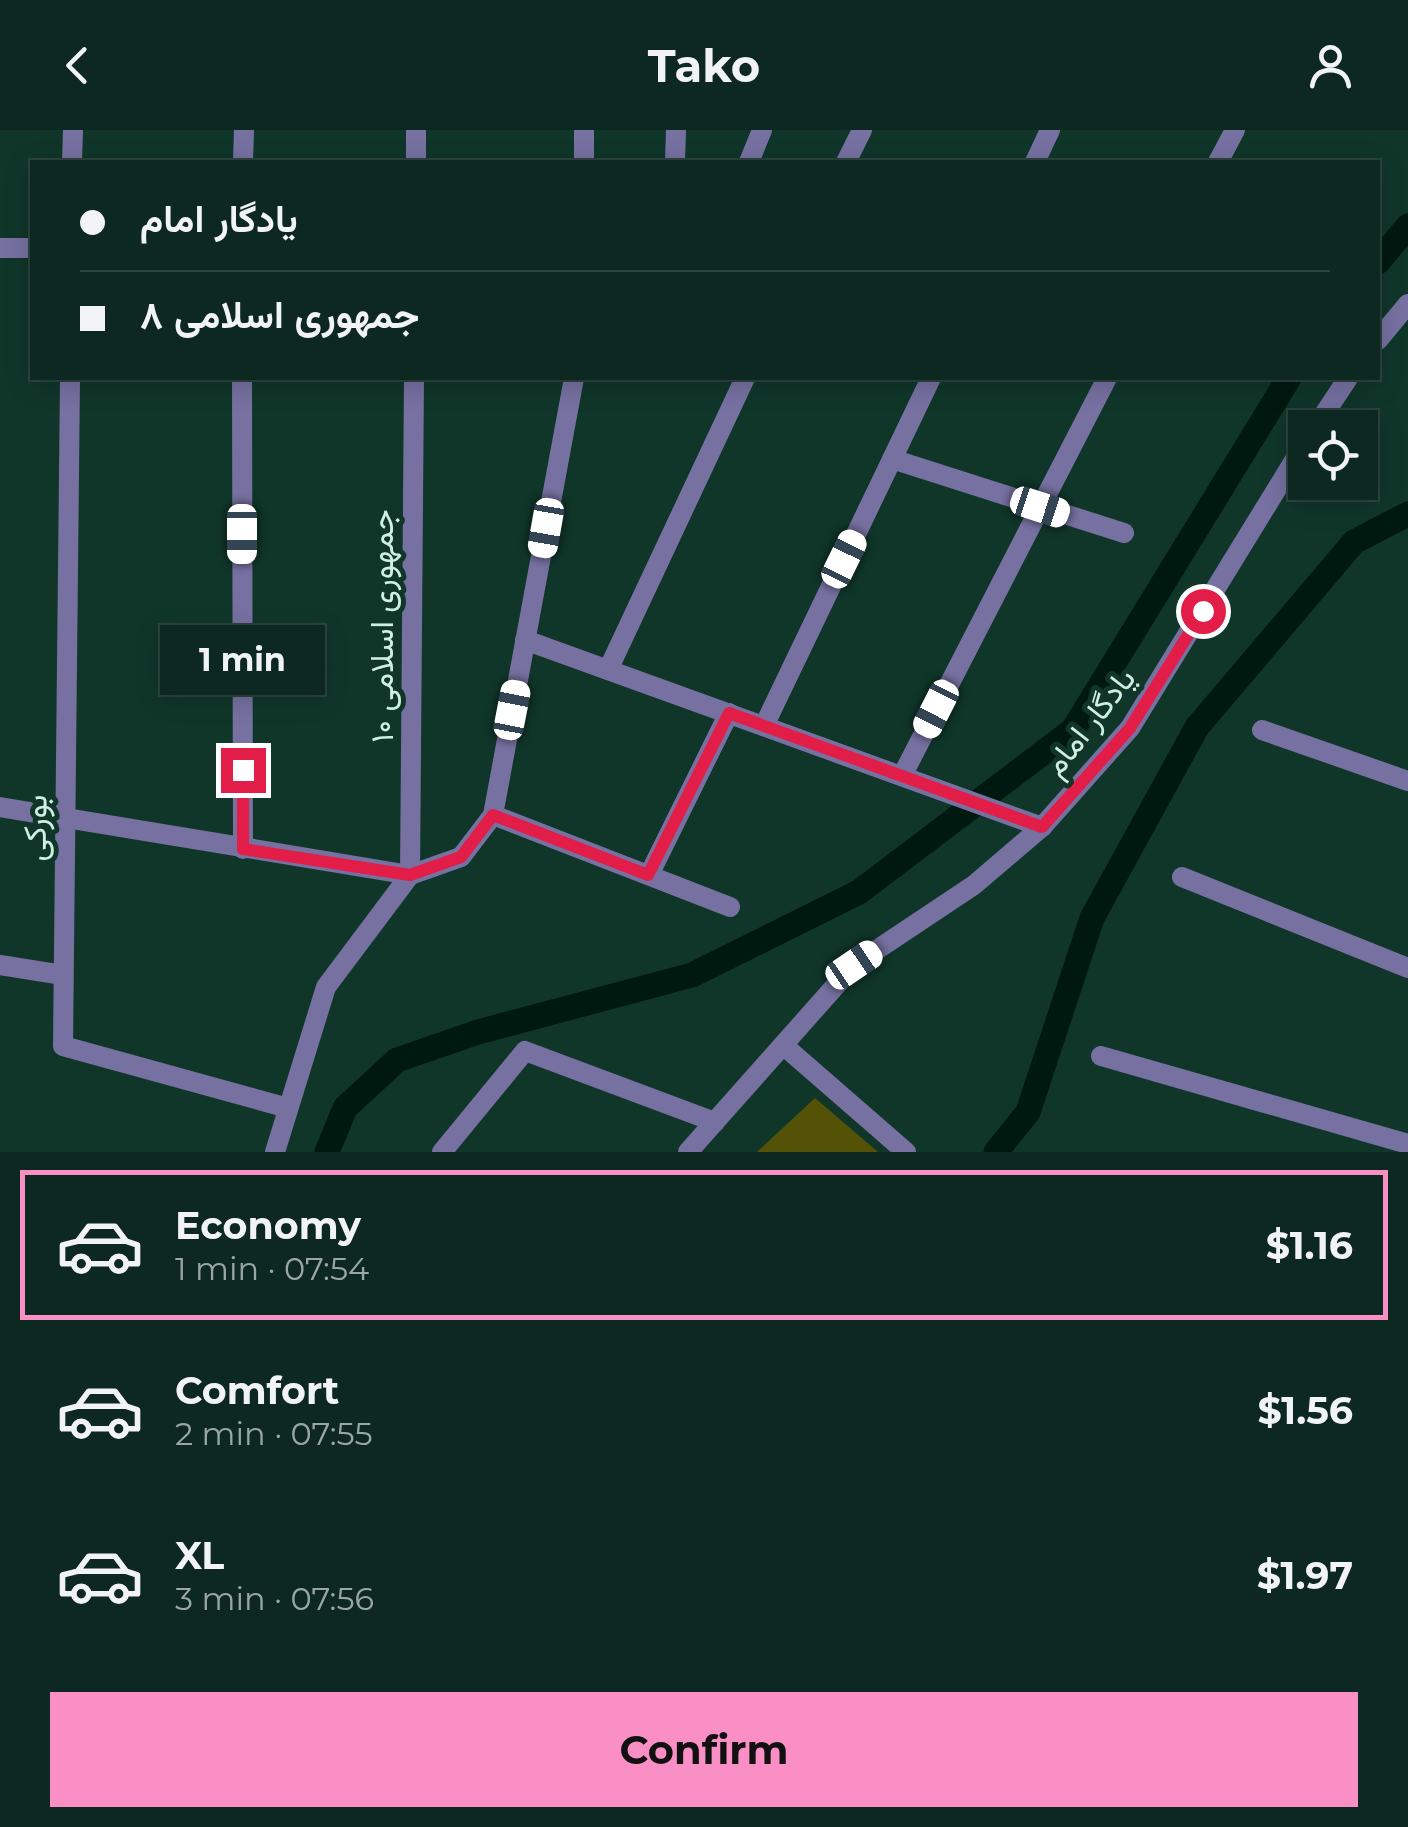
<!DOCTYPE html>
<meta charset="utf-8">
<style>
:root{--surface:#0c2820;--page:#1a342d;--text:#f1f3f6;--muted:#9aa6a5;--line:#2c443e;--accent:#fa8fc6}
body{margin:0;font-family:Montserrat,Vazirmatn,sans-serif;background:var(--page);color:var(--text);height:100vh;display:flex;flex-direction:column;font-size:38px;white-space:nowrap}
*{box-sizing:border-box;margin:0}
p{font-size:32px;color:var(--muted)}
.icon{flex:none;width:55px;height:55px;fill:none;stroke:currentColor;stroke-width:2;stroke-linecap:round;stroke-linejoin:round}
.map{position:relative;height:1022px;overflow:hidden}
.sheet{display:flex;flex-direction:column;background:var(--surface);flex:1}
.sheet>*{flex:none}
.guide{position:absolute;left:30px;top:30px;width:1350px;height:220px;border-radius:0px;box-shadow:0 5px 25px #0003,0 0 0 2px var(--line);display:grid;align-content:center;height:220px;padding:0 50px;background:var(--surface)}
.controls{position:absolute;left:1288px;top:280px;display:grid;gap:20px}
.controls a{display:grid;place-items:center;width:90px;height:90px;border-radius:0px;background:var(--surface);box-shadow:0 5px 25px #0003,0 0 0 2px var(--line);font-size:50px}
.end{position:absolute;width:45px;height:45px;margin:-22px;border:12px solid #e11d48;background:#fff;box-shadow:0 0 0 5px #fff}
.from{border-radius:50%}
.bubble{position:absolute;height:70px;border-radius:0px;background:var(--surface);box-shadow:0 5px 25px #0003,0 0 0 2px var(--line);font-size:32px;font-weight:700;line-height:70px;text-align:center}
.car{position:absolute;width:30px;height:60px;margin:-30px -15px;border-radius:12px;box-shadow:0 0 8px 2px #0007;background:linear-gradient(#fff 24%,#345 0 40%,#fff 0 76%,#345 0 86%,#fff 0)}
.guide b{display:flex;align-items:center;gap:35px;height:95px;font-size:38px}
.guide b+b{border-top:2px solid var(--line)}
.guide i{width:25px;height:25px;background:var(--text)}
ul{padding:18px 0 0;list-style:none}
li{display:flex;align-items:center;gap:30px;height:150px;margin:0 20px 15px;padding:0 30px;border:5px solid transparent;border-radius:0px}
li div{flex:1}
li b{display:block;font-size:38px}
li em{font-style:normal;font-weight:700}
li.current{border-color:var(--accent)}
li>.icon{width:90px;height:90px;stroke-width:1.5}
.primary-button{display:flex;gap:20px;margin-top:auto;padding:20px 50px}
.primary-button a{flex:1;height:115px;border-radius:0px;background:var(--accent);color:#111;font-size:40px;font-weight:700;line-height:115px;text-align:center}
header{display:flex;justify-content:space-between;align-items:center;height:130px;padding:0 50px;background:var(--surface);font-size:45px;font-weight:700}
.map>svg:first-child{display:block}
.park{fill:#535207}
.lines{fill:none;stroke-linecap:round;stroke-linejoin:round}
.canal{stroke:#001910;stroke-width:25}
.minor{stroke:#7671a1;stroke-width:20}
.route{stroke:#e11d48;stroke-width:12}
.labels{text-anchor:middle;stroke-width:10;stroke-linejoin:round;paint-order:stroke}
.street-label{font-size:32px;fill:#cef0e2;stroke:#10362a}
</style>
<header><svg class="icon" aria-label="back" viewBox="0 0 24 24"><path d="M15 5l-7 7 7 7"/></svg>Tako<svg class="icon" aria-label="person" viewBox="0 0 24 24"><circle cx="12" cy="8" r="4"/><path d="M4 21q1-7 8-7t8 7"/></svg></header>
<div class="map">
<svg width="1408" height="1022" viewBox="0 0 1408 1022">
<rect width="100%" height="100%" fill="#10362a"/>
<polygon class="park" points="815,968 878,1022 757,1022"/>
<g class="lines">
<g class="canal">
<polyline points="1378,132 1408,96"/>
<polyline points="327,1022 345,978 397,930 478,902 692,845 859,762 1073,600 1289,248"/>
<polyline points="996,1022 1028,982 1092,788 1197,597 1354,412 1408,384"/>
</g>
<g class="minor">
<polyline points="72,32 73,0"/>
<polyline points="243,32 244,0"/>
<polyline points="416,32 416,0"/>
<polyline points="584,32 584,0"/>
<polyline points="675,32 676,0"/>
<polyline points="749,32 762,0"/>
<polyline points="846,32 862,0"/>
<polyline points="1035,32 1050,0"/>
<polyline points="1218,32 1235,0"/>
<polyline points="0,118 32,118"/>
<polyline points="1378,210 1408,174"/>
<polyline points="70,248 63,916 288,978"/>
<polyline points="242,248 243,719"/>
<polyline points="1315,298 1348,248"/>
<polyline points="892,329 1124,403"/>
<polyline points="525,510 1042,697"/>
<polyline points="608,540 745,248"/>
<polyline points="764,596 931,248"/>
<polyline points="1262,600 1408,651"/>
<polyline points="902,646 1107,248"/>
<polyline points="0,677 410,745 461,727 493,685 574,248"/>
<polyline points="493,685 730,777"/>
<polyline points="410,745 414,248"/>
<polyline points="649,745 729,583"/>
<polyline points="1182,747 1408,838"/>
<polyline points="0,835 63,845"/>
<polyline points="783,915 906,1022"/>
<polyline points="1101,926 1408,1014"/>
<polyline points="275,1022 326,857 410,745"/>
<polyline points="442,1022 525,921 715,992"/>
<polyline points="688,1022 854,835 974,755 1042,697 1130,598 1305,313"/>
</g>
</g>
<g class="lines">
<polyline class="route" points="243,640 243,719 410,745 461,727 493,685 648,745 729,583 1042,697 1130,598 1203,481"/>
</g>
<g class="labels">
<g class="street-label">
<text transform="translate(382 496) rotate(-90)" y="11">جمهوری اسلامی ۱۰</text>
<text transform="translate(1089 592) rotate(-52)" y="11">یادگار امام</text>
<text transform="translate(35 698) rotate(-89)" y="11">بورکی</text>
</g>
</g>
</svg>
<div class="controls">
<a><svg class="icon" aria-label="locate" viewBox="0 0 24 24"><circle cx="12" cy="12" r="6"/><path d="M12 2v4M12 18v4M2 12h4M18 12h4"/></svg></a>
</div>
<i class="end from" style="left:1203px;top:481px"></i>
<i class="end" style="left:243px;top:640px"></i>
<div class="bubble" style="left:160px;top:495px;width:165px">1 min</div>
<i class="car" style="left:1040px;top:377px;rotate:108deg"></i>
<i class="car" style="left:546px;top:398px;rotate:190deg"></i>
<i class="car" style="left:242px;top:404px;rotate:180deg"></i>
<i class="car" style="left:844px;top:429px;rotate:26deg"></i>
<i class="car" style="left:936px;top:579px;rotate:207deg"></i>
<i class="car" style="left:512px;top:580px;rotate:11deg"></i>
<i class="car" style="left:854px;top:835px;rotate:56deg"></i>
<div class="guide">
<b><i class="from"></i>یادگار امام</b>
<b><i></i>جمهوری اسلامی ۸</b>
</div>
</div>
<section class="sheet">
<ul>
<li class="current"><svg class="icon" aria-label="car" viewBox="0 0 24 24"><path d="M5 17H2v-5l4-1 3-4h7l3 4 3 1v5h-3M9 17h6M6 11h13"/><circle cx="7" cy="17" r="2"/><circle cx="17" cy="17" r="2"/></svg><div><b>Economy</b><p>1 min · 07:54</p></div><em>$1.16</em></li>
<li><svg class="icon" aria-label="car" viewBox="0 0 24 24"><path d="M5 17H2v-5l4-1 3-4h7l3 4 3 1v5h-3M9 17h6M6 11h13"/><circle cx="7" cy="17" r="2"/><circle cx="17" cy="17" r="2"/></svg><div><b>Comfort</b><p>2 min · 07:55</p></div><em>$1.56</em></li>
<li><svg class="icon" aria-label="car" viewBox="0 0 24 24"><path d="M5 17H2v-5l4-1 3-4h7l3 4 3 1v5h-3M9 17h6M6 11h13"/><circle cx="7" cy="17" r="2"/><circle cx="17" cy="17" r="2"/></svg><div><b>XL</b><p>3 min · 07:56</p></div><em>$1.97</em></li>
</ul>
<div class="primary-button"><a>Confirm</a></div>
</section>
